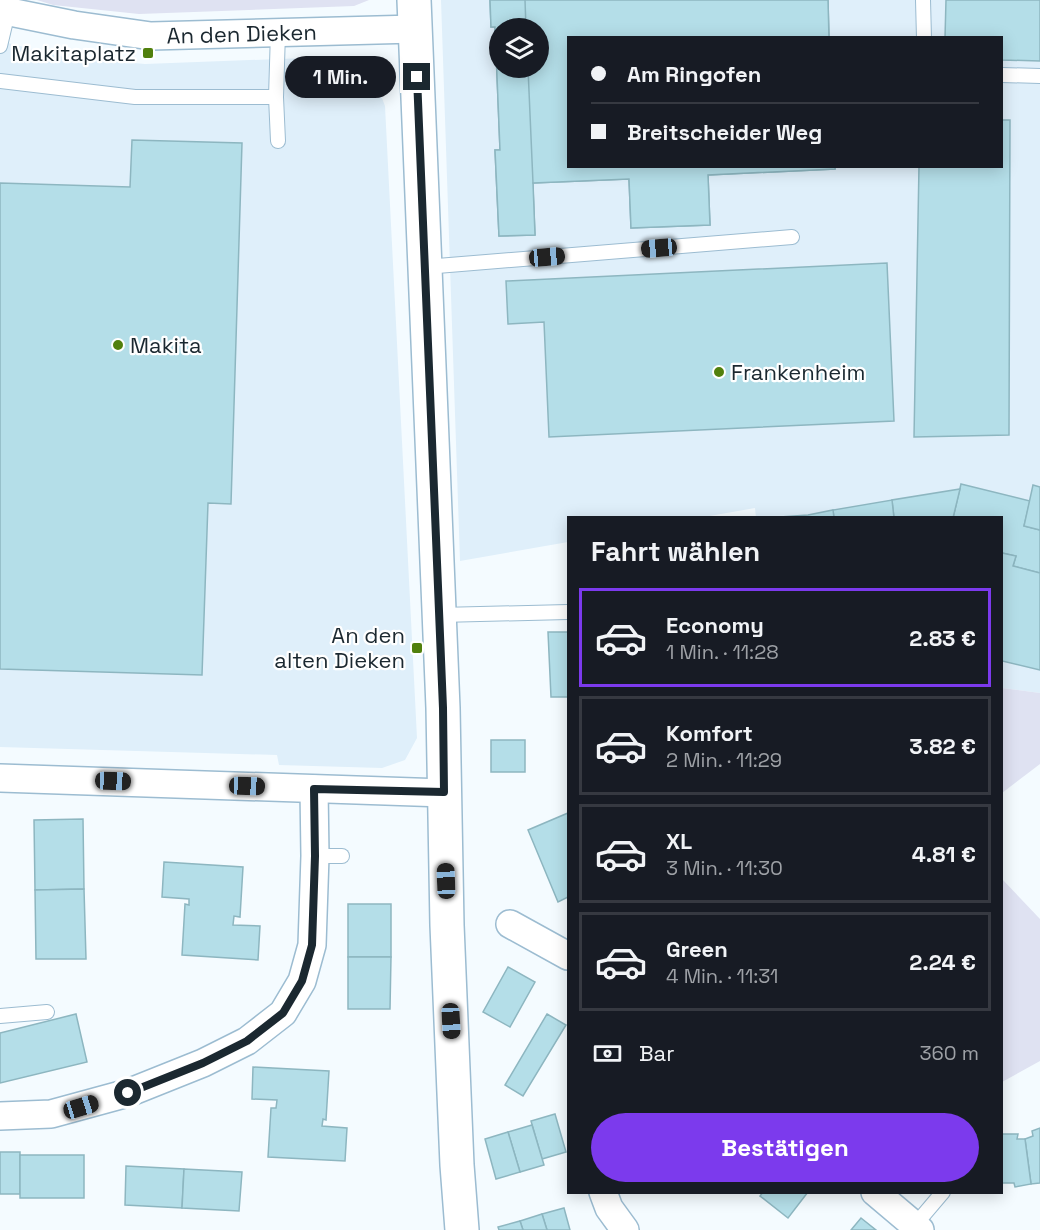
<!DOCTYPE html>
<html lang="de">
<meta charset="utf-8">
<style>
:root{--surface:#171b24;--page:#20242c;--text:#f1f3f6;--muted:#9ea1a6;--line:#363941;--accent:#7c3aed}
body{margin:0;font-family:"Space Grotesk",sans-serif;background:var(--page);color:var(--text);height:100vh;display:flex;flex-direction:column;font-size:22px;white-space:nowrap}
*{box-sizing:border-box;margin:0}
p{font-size:20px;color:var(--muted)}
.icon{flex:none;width:33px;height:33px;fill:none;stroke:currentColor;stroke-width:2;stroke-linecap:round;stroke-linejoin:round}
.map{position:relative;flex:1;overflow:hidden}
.sheet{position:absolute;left:567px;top:516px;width:436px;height:678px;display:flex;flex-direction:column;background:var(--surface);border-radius:0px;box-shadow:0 3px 15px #0003}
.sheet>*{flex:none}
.banner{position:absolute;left:567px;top:36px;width:436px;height:132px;border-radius:0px;box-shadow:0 3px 15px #0003;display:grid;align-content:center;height:132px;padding:0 24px;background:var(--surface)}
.controls{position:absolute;left:489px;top:18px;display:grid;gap:12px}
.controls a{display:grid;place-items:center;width:60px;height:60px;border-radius:50%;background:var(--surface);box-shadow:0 3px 15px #0003;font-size:30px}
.end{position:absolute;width:27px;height:27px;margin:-14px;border:8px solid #1b2830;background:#fff;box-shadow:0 0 0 3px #fff}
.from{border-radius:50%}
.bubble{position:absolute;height:42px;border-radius:21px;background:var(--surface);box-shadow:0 3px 15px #0003;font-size:20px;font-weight:800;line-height:42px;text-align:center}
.car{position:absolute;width:18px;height:36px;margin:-18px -9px;border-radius:8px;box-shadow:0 0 4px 2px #0007;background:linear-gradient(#222 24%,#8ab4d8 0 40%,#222 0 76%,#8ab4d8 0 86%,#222 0)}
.banner b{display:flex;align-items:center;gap:21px;height:57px;font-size:22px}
.banner b+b{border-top:2px solid var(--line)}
.banner i{width:15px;height:15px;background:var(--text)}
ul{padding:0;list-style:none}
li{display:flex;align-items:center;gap:18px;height:99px;margin:0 12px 9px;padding:0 12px;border:3px solid var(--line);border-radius:0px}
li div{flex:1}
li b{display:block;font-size:22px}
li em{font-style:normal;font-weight:800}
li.active{border-color:var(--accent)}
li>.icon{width:54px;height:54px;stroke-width:1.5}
h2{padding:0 24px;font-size:27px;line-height:72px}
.pay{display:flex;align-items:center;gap:15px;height:66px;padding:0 24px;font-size:22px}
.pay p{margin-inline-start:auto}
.primary-button{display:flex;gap:12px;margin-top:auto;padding:12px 24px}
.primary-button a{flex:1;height:69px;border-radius:36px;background:var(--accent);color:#fff;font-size:24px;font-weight:800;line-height:69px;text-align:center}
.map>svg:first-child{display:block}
.built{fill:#dfeffa;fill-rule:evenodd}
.green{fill:#dfe2f2}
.building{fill:#b4dee8;stroke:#8db6c0;stroke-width:1.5;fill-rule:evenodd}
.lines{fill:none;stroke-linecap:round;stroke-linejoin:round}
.service-casing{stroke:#9cbcd1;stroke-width:16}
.minor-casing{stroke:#9cbcd1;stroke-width:30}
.secondary-casing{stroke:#9cbcd1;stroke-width:36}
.service{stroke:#fff;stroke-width:14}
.minor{stroke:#fff;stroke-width:27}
.secondary{stroke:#fff;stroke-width:33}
.route{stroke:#1b2830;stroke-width:8}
.poi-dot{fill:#51800d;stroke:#fff;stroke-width:2}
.labels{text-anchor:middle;stroke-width:4.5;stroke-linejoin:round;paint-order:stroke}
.street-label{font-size:22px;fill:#1b2830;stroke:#fff}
.poi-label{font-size:22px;fill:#1b2830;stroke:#fff;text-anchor:end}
</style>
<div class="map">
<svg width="1040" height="1230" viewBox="0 0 1040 1230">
<rect width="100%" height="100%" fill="#f4fbff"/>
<g class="built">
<path d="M441,0H1040V693L1002,688V518H756L755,508L704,517L568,518V542L460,561ZM500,28H538V68H500ZM568,38H1002V166H568Z"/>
<polygon points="0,41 64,57 145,64 331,57 355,59 372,72 385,106 417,738 405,760 382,768 279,765 277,755 0,747"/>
</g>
<g class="green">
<polygon points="37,0 369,0 354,6 139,14 53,5"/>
<polygon points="1002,688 1040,693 1040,764 1002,793"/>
<polygon points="1002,879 1040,919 1040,1061 1002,1082"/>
</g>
<g class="building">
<polygon points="490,0 525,0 526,28 500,28 500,68 528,68 535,235 499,236 495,150 500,150 495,27 491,27"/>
<path d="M490,0H828L829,38H568V166H835V169L708,175L710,225L631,228L629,179L533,183L535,235L499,236L495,150H500L495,27H491ZM500,28H538V68H500Z"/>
<polygon points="525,0 828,0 829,38 568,38 568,166 835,166 835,169 708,175 710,225 631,228 629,179 533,183 528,68 538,68 538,28 526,28"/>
<polygon points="946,0 1040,0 1040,61 1002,60 1002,38 945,38"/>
<polygon points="1002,120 1010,120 1009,435 914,437 919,166 1002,166"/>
<polygon points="132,140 242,143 231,504 208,503 202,675 0,669 0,183 130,187"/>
<polygon points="887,263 894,421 549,437 544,322 508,324 506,281"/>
<polygon points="961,484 1030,501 1024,526 1040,530 1040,573 1013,566 1016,556 1002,553 1002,518 953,518"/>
<polygon points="1033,485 1040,487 1040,530 1024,526"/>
<polygon points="960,489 953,518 894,518 892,500"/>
<polygon points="892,500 894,518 834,518 833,510"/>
<polygon points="833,510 834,518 766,518 808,515"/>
<polygon points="1002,553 1016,556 1013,566 1040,573 1040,670 1002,661"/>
<polygon points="548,632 568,632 568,697 551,697"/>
<rect x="491" y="740" width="34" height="32"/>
<polygon points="568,813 568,897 558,902 528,830"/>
<polygon points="83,819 84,889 35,890 34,820"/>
<polygon points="164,862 243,867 240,917 234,916 233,925 260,926 258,960 182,955 185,904 189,905 189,899 162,897"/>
<polygon points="84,889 86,959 36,959 35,890"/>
<rect x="348" y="904" width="43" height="53"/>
<polygon points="348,957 391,957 390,1009 348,1009"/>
<polygon points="508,967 535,982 510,1027 483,1012"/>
<polygon points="76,1014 87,1062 0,1083 0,1033"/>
<polygon points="547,1014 566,1025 523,1096 505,1085"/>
<polygon points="253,1067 329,1071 326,1120 323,1119 322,1126 347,1128 345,1161 268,1157 271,1108 276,1108 277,1100 252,1099"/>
<polygon points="555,1114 566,1152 542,1159 531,1121"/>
<polygon points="532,1125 544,1165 520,1172 508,1132"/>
<polygon points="1040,1128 1040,1183 1031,1184 1025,1139 1033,1136 1032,1131"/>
<polygon points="508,1132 520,1172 496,1179 485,1139"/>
<polygon points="1002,1134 1018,1134 1017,1139 1025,1139 1031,1184 1015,1187 1014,1183 1002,1183"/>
<rect x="0" y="1152" width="20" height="42"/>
<rect x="20" y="1155" width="64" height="43"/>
<polygon points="126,1166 184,1169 182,1208 125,1205"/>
<polygon points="184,1169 242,1172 239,1211 182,1208"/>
<polygon points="763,1192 808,1192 788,1218 760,1196"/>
<polygon points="564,1208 570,1230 547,1230 542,1214"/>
<polygon points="542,1214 547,1230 523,1230 520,1221"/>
<polygon points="861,1218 876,1230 851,1230"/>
<polygon points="520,1221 523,1230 499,1230 498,1227"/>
</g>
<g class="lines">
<defs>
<g id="service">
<polyline points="923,0 924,38"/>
<polyline points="0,46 8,12"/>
<polyline points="1002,75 1040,76"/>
<polyline points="0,81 135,97 276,97"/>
<polyline points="278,141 276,97 278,32"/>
<polyline points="425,267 792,237"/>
<polyline points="440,615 568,612"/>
<polyline points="315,856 342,856"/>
<polyline points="0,1016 47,1012"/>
<polyline points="915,1225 943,1192"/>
</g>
<g id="minor">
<path id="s1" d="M0,10L74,25L151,36L415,29"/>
<polyline points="0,778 444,793"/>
<polyline points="510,924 568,956"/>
<polyline points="0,1116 51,1114 128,1093 203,1063 247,1041 283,1013 302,981 312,945 315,856 314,789"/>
<polyline points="603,1192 609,1208 625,1230"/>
<polyline points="875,1192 920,1230"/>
</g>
<polyline id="secondary" points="414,0 443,708 447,925 457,1165 462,1230"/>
</defs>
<use href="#service" class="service-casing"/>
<use href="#minor" class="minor-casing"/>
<use href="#secondary" class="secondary-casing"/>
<use href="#service" class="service"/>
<use href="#minor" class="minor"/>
<use href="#secondary" class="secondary"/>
</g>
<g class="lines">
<polyline class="route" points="128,1093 203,1063 247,1041 283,1013 302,981 312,945 315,856 314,789 444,792 443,708 417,77"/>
</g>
<g class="poi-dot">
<rect x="142" y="47" width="12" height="12" rx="3"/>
<circle cx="118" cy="345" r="6"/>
<circle cx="719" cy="372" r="6"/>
<rect x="411" y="642" width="12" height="12" rx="3"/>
</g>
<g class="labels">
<g class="street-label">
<text dy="8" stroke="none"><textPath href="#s1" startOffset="244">An den Dieken</textPath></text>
</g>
<g class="poi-label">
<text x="136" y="61">Makitaplatz</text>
<text x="130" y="353" text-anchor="start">Makita</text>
<text x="731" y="380" text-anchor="start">Frankenheim</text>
<text x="405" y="643">An den<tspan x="405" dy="25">alten Dieken</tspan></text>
</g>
</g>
</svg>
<div class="controls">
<a><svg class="icon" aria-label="layers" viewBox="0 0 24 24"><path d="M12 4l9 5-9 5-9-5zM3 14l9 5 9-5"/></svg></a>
</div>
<i class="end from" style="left:128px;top:1093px"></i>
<i class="end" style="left:417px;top:77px"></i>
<div class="bubble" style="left:285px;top:56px;width:111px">1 Min.</div>
<i class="car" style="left:659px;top:248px;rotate:265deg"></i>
<i class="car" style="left:547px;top:257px;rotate:85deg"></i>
<i class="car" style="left:113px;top:781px;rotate:92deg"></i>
<i class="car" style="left:247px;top:786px;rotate:92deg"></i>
<i class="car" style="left:446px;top:881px;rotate:358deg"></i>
<i class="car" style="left:451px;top:1021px;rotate:177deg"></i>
<i class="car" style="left:81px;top:1107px;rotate:73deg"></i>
<div class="banner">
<b><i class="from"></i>Am Ringofen</b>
<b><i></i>Breitscheider Weg</b>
</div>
<section class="sheet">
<h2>Fahrt wählen</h2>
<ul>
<li class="active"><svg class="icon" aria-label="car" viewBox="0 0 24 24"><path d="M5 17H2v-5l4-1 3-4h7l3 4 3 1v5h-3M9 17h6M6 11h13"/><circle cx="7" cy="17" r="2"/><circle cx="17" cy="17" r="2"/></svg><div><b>Economy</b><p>1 Min. · 11:28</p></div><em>2.83 €</em></li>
<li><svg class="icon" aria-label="car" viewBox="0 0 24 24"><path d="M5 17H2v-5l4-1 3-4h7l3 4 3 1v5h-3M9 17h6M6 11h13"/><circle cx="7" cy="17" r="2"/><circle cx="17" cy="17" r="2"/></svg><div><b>Komfort</b><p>2 Min. · 11:29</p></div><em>3.82 €</em></li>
<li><svg class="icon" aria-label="car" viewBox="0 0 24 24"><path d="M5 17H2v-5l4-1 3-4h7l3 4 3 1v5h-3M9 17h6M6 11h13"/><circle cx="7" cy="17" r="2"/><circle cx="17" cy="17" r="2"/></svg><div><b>XL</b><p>3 Min. · 11:30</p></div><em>4.81 €</em></li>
<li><svg class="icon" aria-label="car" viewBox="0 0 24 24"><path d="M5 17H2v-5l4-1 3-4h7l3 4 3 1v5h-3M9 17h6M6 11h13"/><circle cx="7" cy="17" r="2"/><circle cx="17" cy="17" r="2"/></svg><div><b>Green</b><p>4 Min. · 11:31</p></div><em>2.24 €</em></li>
</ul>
<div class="pay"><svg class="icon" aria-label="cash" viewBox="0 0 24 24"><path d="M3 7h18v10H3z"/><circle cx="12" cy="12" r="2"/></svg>Bar<p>360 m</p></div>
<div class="primary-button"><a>Bestätigen</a></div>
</section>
</div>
